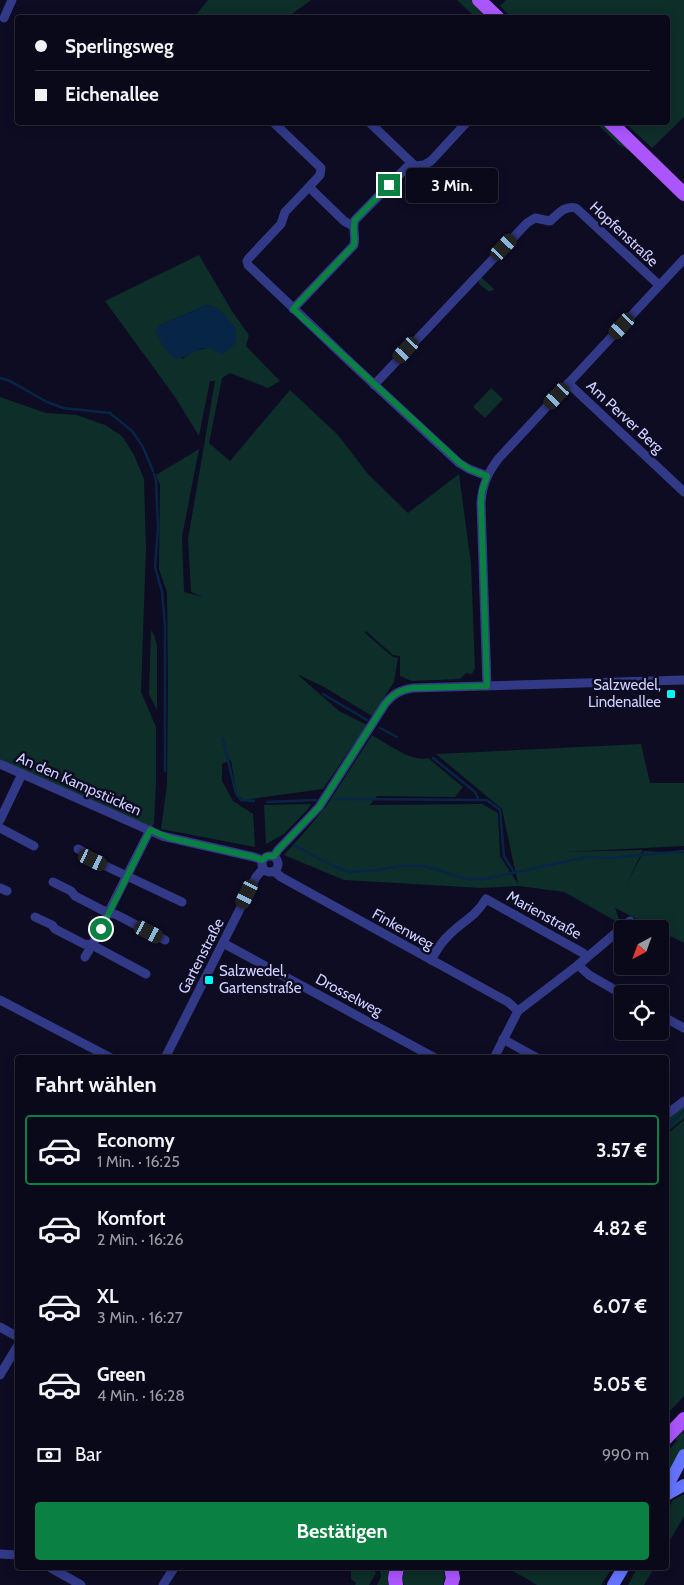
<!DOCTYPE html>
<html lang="de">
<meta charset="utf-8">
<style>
:root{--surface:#0a091a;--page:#131223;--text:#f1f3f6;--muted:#999aa2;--line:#2a2a39;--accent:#0b8043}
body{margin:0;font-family:Cabin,sans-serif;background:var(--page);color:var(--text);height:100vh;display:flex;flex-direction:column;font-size:19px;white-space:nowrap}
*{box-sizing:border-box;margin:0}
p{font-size:16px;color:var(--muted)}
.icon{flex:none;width:28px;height:28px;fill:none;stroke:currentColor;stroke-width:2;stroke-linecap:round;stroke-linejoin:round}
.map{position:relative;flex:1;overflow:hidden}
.panel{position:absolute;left:15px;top:1055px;width:654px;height:515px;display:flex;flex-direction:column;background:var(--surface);border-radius:5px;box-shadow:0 2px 12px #0003,0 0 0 1px var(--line)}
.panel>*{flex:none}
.top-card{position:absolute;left:15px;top:15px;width:655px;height:110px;border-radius:5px;box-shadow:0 2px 12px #0003,0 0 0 1px var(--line);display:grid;align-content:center;height:110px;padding:0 20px;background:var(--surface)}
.needle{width:32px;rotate:221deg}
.fabs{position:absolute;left:614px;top:920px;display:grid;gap:10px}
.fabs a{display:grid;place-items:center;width:55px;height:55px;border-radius:5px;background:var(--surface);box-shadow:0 2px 12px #0003,0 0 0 1px var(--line);font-size:25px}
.end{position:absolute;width:22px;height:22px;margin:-11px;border:6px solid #0b8043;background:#fff;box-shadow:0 0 0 2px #fff}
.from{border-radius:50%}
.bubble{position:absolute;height:35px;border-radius:5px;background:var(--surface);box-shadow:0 2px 12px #0003,0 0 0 1px var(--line);font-size:16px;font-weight:700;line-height:35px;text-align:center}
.car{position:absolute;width:15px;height:30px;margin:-15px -8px;border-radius:6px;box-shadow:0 0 4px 1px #0007;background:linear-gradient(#222 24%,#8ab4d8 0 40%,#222 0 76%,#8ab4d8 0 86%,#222 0)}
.top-card b{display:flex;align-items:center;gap:18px;height:48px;font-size:19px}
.top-card b+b{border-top:1px solid var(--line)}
.top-card i{width:12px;height:12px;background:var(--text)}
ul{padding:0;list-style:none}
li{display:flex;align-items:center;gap:15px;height:70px;margin:0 10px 8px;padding:0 10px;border:2px solid transparent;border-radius:5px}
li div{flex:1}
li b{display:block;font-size:19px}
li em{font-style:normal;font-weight:700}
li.selected{border-color:var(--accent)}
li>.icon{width:45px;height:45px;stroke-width:1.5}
h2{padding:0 20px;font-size:22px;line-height:60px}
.pay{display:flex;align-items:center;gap:12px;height:55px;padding:0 20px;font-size:19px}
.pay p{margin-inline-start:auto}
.button{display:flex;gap:10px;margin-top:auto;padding:10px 20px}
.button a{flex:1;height:58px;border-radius:5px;background:var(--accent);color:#fff;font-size:20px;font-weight:700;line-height:58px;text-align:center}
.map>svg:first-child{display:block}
.green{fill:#0e2e29;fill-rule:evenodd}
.water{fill:#072647}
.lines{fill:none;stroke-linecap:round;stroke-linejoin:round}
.stream{stroke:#072647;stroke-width:2.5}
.minor{stroke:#323987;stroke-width:9}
.secondary{stroke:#6574ff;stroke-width:12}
.primary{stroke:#ab55ff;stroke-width:14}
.route{stroke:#0b8043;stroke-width:6}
.poi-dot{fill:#00f9f4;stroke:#0d0c23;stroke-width:2}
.labels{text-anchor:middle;stroke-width:5;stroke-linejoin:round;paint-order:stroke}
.street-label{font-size:15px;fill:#ceceff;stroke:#0d0c23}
.poi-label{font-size:15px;fill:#ceceff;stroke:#0d0c23;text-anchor:end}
</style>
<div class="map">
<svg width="684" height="1585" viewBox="0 0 684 1585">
<rect width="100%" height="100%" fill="#0d0c23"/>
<g class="green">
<polygon points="208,0 311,0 288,17 194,17"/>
<polygon points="457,0 473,0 492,17 475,17"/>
<polygon points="506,0 684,0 684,117 652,148 625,123 668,122 668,18 511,17 500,6"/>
<polygon points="596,123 604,123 630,151 618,144"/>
<path d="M199,255L232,311L249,335L246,346L280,381L268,388L230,373L222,378L209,443L230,461L290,390L338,435L368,474L408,513L459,474L471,564L475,668L472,674L466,673L460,679L412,681L400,676V656L393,655L366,631L365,633L393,657L398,658L394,682L372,716L324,687L297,674L339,711L367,725L323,789L244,800L237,795L231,760L222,764V781L233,801L253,814L255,847L161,829L167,785L168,685L167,592L159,569L160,485L156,475L199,449L182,537L184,592L203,597L191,592L188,539L215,381H210L199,436L175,397L105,301ZM207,305L219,309L207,348L194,351L182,359L160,325Z"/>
<polygon points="481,277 494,289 491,291 488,291 479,284 479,280"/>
<polygon points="491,388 503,399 485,418 473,407"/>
<polygon points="0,397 46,413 77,415 105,425 122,436 134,455 144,479 146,549 141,692 156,727 156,781 154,824 151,827 0,761"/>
<polygon points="151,630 154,635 157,645 157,710 149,694"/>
<path d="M372,735C386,743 413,763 428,758L463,787L455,797L377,796L370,805L482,804L498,813L500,856L518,884L502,809L436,754L641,744L650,783H684V846L565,852L643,850L627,883L644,851L684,853V943L660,931V929H656L615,908L621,924L564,892L519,886L482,888L344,880L284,855L303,834L327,805Z"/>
<polygon points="311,804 308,809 284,834 266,844 264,805"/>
<polygon points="684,1105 684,1118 666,1133 666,1119"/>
<polygon points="684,1120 684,1396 666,1415 666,1135"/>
<polygon points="684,1427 684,1448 672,1474 666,1475 666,1453 677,1441 675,1438"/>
<polygon points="684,1494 684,1516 666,1547 666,1513 673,1500"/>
<polygon points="351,1568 372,1568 376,1573 369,1585 355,1585 356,1583 351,1579"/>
<polygon points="379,1568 390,1568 390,1585 377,1585 381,1576"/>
<polygon points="405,1568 442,1568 445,1576 443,1585 404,1585 402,1579"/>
<polygon points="508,1568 612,1568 601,1585 537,1585"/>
<polygon points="637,1568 654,1568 644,1585 628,1585"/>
</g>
<path class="water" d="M207,305L219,309L236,328V343L223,354C218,352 211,348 206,348C193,349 187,359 174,359L163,346L155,331L160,325Z"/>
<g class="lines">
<g class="stream">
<polyline points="0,378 10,381 47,402 63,408 110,413 132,431 143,447 153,471"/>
<polyline points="154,474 156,480 158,527 155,567 162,592 165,625 165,771"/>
<polyline points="323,694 367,720"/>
<polyline points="380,728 397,737"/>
<polyline points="223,739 236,794 241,800 254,801"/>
<polyline points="433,758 475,792 478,798"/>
<polyline points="336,799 487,800 500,810 504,856 513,871"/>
<polyline points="267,802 316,800"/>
<polyline points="294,845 333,866 350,872 377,870 401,866 424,866 467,879 485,879 586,857 610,858 684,851"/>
<polyline points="666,1127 684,1111"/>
</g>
<g class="minor">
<polyline points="4,18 12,0"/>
<polyline points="273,122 321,168 320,175 309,187 344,221 353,226"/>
<polyline points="369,122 415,166"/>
<polyline points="309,187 285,212 281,224 249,258 247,261 248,265 350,362 459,463 469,469 487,476"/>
<path d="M293,309L354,245C356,236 352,228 355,220L407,167L424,165L431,161L467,122"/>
<polyline points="568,383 684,492"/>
<path d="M374,385L527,223L535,218L550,221C558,214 565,205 576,208L659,285"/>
<path d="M487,686L481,503C482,485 488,472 499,458L684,259"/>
<polyline points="0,764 162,836 254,857 262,860"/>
<polyline points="0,820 22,774"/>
<polyline points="0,828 34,846"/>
<polyline points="78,849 90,856 93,860 182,902"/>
<circle cx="270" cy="864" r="8"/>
<path d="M274,856L278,850L319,807L385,704C393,694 400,690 413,688L684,680"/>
<polyline points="274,871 281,877 508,1002 518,1011"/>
<polyline points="53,882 71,891 75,896 102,910 117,915 165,940"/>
<polyline points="0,888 7,891"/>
<polyline points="35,917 52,925 55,929 84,944 92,945 146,974"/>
<polyline points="223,943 435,1058"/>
<polyline points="85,957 92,945 150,830"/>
<path d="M431,960C436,951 441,942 449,935C463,921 475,917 486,899L583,953L587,957"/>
<polyline points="578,965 589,975 622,994"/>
<polyline points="0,1000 111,1058"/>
<polyline points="660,1015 684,1028"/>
<polyline points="503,1039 537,1058"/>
<polyline points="165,1058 256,877 263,869"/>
<polyline points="494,1058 518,1011 578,965 630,921"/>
<polyline points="666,1115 684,1101"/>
<polyline points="0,1327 18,1337"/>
<polyline points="0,1375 18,1345"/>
<polyline points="0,1554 18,1555"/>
<polyline points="51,1568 81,1585"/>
<polyline points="163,1585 174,1568"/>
</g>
<g class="secondary">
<polyline points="666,1489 684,1455"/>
<polyline points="666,1495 684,1485"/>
<polyline points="613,1585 623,1568"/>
</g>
<g class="primary">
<polyline points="479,0 498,18"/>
<polyline points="610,122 684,194"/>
<polyline points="666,1438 684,1419"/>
<polyline points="451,1568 453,1578 451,1585"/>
<polyline points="396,1585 395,1578 397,1568"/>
</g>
</g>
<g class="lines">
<path class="route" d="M101,929L150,830L170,838L254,857L262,860L267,856H274L278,850L319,807L385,704C393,694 400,690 413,688L487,686L481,502L482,491L487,476L469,469L460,463L293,309L354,245C356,236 352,228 355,220L389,185"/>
</g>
<g class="poi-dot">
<rect x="666" y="689" width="10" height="10" rx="2.5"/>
<rect x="204" y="975" width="10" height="10" rx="2.5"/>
</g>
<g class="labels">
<g class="street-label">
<text transform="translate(624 234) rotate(43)" y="5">Hopfenstraße</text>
<text transform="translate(625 417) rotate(43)" y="5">Am Perver Berg</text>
<text transform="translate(79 784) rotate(24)" y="5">An den Kampstücken</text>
<text transform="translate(544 915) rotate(29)" y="5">Marienstraße</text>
<text transform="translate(403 929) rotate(29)" y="5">Finkenweg</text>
<text transform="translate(201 956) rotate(-63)" y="5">Gartenstraße</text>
<text transform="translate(349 995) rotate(28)" y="5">Drosselweg</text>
</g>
<g class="poi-label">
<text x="661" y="690">Salzwedel,<tspan x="661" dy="17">Lindenallee</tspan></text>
<text x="219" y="976" text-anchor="start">Salzwedel,<tspan x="219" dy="17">Gartenstraße</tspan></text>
</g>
</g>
</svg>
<div class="fabs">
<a><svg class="needle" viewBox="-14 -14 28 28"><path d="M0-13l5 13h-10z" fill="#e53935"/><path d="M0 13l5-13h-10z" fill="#999aa2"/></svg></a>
<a><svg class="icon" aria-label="locate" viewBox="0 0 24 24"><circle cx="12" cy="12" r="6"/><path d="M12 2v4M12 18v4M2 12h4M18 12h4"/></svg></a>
</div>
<i class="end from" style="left:101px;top:929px"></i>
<i class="end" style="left:389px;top:185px"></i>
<div class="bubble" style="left:406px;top:168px;width:92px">3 Min.</div>
<i class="car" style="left:504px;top:247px;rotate:43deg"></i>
<i class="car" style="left:622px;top:326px;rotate:223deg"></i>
<i class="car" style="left:406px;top:350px;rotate:223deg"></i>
<i class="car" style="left:557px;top:396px;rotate:223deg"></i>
<i class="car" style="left:93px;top:860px;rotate:116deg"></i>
<i class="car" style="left:247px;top:894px;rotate:206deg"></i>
<i class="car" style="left:149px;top:932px;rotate:117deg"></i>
<div class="top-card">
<b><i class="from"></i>Sperlingsweg</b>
<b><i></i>Eichenallee</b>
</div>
<section class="panel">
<h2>Fahrt wählen</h2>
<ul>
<li class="selected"><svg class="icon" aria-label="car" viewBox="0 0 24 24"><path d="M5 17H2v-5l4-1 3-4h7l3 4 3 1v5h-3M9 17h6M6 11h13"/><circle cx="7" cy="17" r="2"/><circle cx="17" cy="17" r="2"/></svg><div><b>Economy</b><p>1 Min. · 16:25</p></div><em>3.57 €</em></li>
<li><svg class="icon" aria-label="car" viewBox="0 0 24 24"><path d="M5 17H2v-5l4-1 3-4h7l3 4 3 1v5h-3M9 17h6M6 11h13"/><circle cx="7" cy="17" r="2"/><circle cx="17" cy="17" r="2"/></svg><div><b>Komfort</b><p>2 Min. · 16:26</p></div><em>4.82 €</em></li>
<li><svg class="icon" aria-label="car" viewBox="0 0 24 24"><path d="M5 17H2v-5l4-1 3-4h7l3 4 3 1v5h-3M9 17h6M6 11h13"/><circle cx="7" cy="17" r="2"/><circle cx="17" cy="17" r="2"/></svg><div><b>XL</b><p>3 Min. · 16:27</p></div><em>6.07 €</em></li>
<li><svg class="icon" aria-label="car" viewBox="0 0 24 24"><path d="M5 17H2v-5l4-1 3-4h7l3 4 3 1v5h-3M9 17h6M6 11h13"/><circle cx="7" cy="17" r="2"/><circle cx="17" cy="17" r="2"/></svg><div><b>Green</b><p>4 Min. · 16:28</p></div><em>5.05 €</em></li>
</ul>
<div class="pay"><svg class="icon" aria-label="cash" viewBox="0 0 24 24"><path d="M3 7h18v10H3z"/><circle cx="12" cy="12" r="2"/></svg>Bar<p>990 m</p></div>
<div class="button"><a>Bestätigen</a></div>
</section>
</div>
